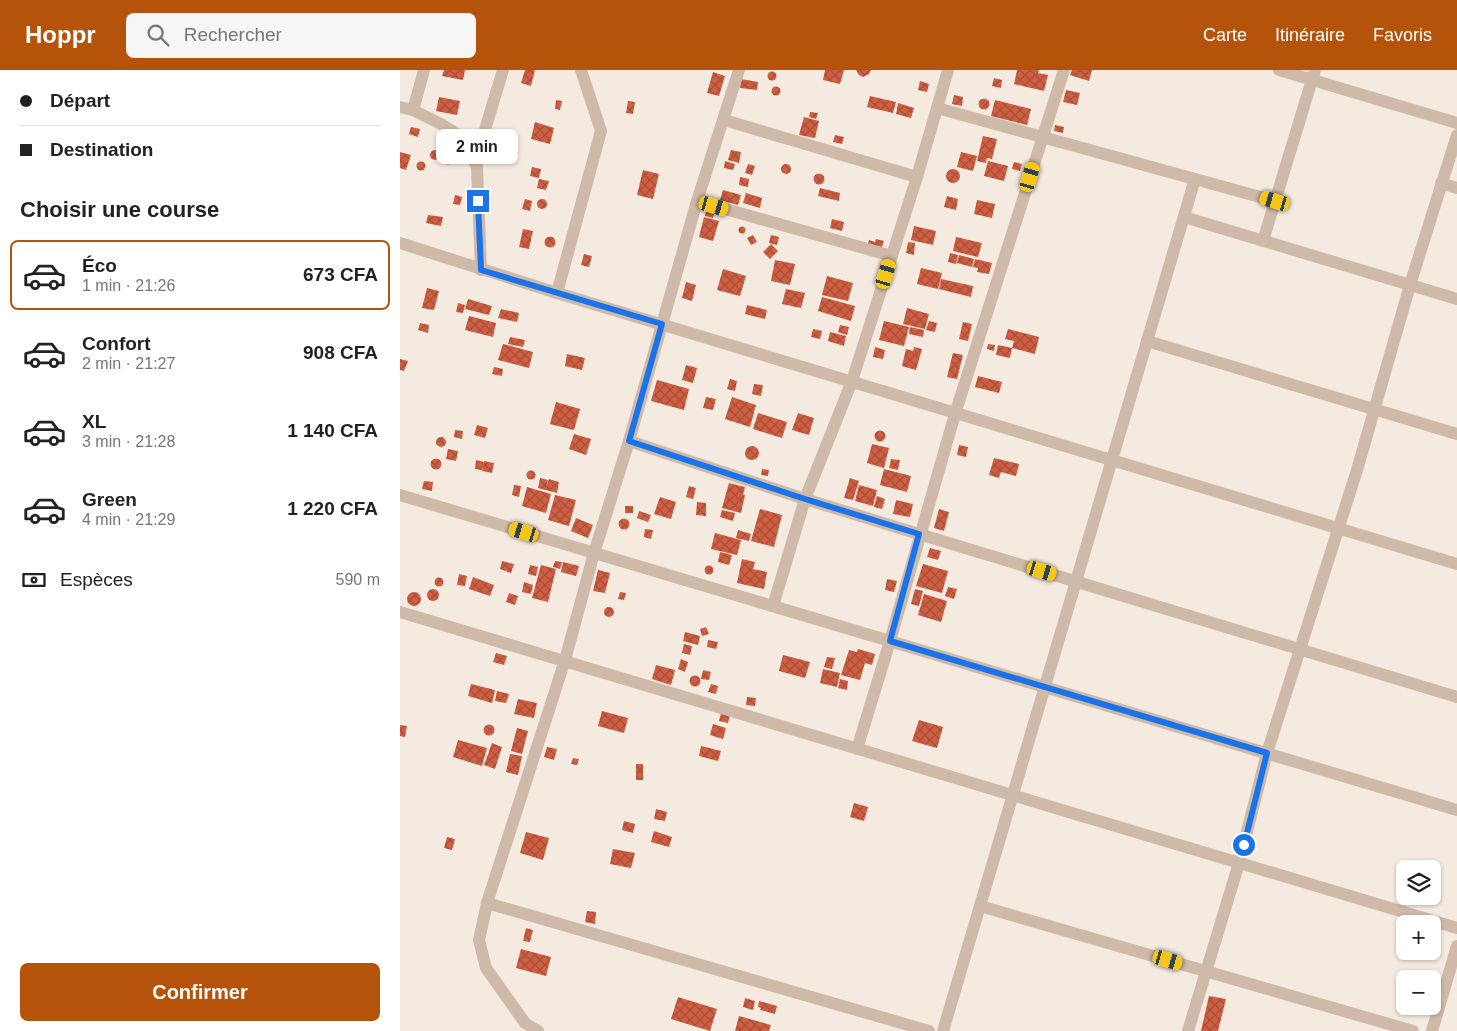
<!DOCTYPE html>
<html lang="fr">
<meta charset="utf-8">
<style>
:root{--surface:#fff;--page:#f6f6f6;--text:#222;--muted:#767676;--line:#e0e0e0;--accent:#b45309}
body{margin:0;font-family:Helvetica,sans-serif;background:var(--page);color:var(--text);height:100vh;display:flex;flex-direction:column;font-size:19px;white-space:nowrap}
*{box-sizing:border-box;margin:0}
p{font-size:16px;color:var(--muted)}
.icon{flex:none;width:28px;height:28px;fill:none;stroke:currentColor;stroke-width:2;stroke-linecap:round;stroke-linejoin:round}
.map{position:relative;flex:1;overflow:hidden}
.panel{display:flex;flex-direction:column;background:var(--surface);width:400px}
.panel>*{flex:none}
.hud{display:grid;align-content:center;height:110px;padding:0 20px;background:var(--surface)}
.buttons{position:absolute;left:996px;top:790px;display:grid;gap:10px}
.buttons a{display:grid;place-items:center;width:45px;height:45px;border-radius:8px;background:var(--surface);box-shadow:0 1px 4px #0004;font-size:25px}
.end{position:absolute;width:22px;height:22px;margin:-11px;border:6px solid #1a73e8;background:#fff;box-shadow:0 0 0 2px #fff}
.from{border-radius:50%}
.bubble{position:absolute;height:35px;border-radius:8px;background:var(--surface);box-shadow:0 1px 4px #0004;font-size:16px;font-weight:700;line-height:35px;text-align:center}
.car{position:absolute;width:15px;height:30px;margin:-15px -8px;border-radius:6px;box-shadow:0 0 4px 1px #0007;background:linear-gradient(#f5c518 24%,#345 0 40%,#f5c518 0 76%,#345 0 86%,#f5c518 0)}
.hud b{display:flex;align-items:center;gap:18px;height:48px;font-size:19px}
.hud b+b{border-top:1px solid var(--line)}
.hud i{width:12px;height:12px;background:var(--text)}
ul{padding:0;list-style:none}
li{display:flex;align-items:center;gap:15px;height:70px;margin:0 10px 8px;padding:0 10px;border:2px solid transparent;border-radius:8px}
li div{flex:1}
li b{display:block;font-size:19px}
li em{font-style:normal;font-weight:700}
li.selected{border-color:var(--accent)}
li>.icon{width:45px;height:45px;stroke-width:1.5}
h2{padding:0 20px;font-size:22px;line-height:60px}
.pay{display:flex;align-items:center;gap:12px;height:55px;padding:0 20px;font-size:19px}
.pay p{margin-inline-start:auto}
.cta{display:flex;gap:10px;margin-top:auto;padding:10px 20px}
.cta a{flex:1;height:58px;border-radius:8px;background:var(--accent);color:#fff;font-size:20px;font-weight:700;line-height:58px;text-align:center}
header{display:flex;align-items:center;gap:30px;box-sizing:border-box;height:70px;padding:0 25px;background:var(--accent);color:#fff}
header strong{font-size:24px}
nav{display:flex;gap:28px;margin-inline-start:auto;font-size:18px}
.search{width:350px;height:45px;background:var(--page);display:flex;align-items:center;gap:12px;box-sizing:border-box;padding:0 18px;border-radius:8px;color:var(--muted);font-size:19px}
main{display:flex;flex:1;min-height:0}
.map>svg:first-child{display:block}
.building{fill:url(#building-cross-hatch)}
.lines{fill:none;stroke-linecap:round;stroke-linejoin:round}
.minor{stroke:#cfb9a9;stroke-width:12}
.route{stroke:#1a73e8;stroke-width:6}
</style>
<header>
<strong>Hoppr</strong>
<div class="search"><svg class="icon" aria-label="search" viewBox="0 0 24 24"><circle cx="10" cy="10" r="6"/><path d="M15 15l6 6"/></svg>Rechercher</div>
<nav><a>Carte</a><a>Itinéraire</a><a>Favoris</a></nav>
</header>
<main>
<section class="panel">
<div class="hud">
<b><i class="from"></i>Départ</b>
<b><i></i>Destination</b>
</div>
<h2>Choisir une course</h2>
<ul>
<li class="selected"><svg class="icon" aria-label="car" viewBox="0 0 24 24"><path d="M5 17H2v-5l4-1 3-4h7l3 4 3 1v5h-3M9 17h6M6 11h13"/><circle cx="7" cy="17" r="2"/><circle cx="17" cy="17" r="2"/></svg><div><b>Éco</b><p>1 min · 21:26</p></div><em>673 CFA</em></li>
<li><svg class="icon" aria-label="car" viewBox="0 0 24 24"><path d="M5 17H2v-5l4-1 3-4h7l3 4 3 1v5h-3M9 17h6M6 11h13"/><circle cx="7" cy="17" r="2"/><circle cx="17" cy="17" r="2"/></svg><div><b>Confort</b><p>2 min · 21:27</p></div><em>908 CFA</em></li>
<li><svg class="icon" aria-label="car" viewBox="0 0 24 24"><path d="M5 17H2v-5l4-1 3-4h7l3 4 3 1v5h-3M9 17h6M6 11h13"/><circle cx="7" cy="17" r="2"/><circle cx="17" cy="17" r="2"/></svg><div><b>XL</b><p>3 min · 21:28</p></div><em>1 140 CFA</em></li>
<li><svg class="icon" aria-label="car" viewBox="0 0 24 24"><path d="M5 17H2v-5l4-1 3-4h7l3 4 3 1v5h-3M9 17h6M6 11h13"/><circle cx="7" cy="17" r="2"/><circle cx="17" cy="17" r="2"/></svg><div><b>Green</b><p>4 min · 21:29</p></div><em>1 220 CFA</em></li>
</ul>
<div class="pay"><svg class="icon" aria-label="cash" viewBox="0 0 24 24"><path d="M3 7h18v10H3z"/><circle cx="12" cy="12" r="2"/></svg>Espèces<p>590 m</p></div>
<div class="cta"><a>Confirmer</a></div>
</section>
<div class="map">
<svg width="1057" height="961" viewBox="0 0 1057 961">
<defs>
<pattern id="building-cross-hatch" width="8" height="8" patternUnits="userSpaceOnUse" patternTransform="scale(1.25)"><rect width="8" height="8" fill="#cf5f43"/><path d="M0 0l8 8M0 8l8-8" fill="none" stroke="#a94f38"/></pattern>
</defs>
<rect width="100%" height="100%" fill="#f5eadf"/>
<g class="building">
<polygon points="44,0 65,0 63,10 42,6"/>
<polygon points="125,0 135,0 131,16 121,13"/>
<polygon points="425,0 444,0 440,14 423,10"/>
<polygon points="456,0 471,0 469,4 463,7 459,5"/>
<polygon points="617,0 639,0 638,3 648,5 644,21 614,14"/>
<polygon points="672,0 692,0 689,11 670,5"/>
<circle cx="372" cy="6" r="4.5"/>
<polygon points="313,2 325,6 319,26 307,23"/>
<polygon points="594,8 602,10 601,18 592,16"/>
<polygon points="341,9 358,12 357,20 340,18"/>
<polygon points="520,11 529,14 527,22 518,20"/>
<circle cx="376" cy="21" r="4.5"/>
<polygon points="666,20 680,23 677,35 663,32"/>
<polygon points="554,25 563,27 562,36 552,34"/>
<polygon points="470,26 496,32 493,43 467,37"/>
<polygon points="39,27 60,31 57,45 36,41"/>
<circle cx="584" cy="34" r="5.5"/>
<polygon points="156,30 162,31 160,40 155,39"/>
<polygon points="595,30 631,39 627,55 591,46"/>
<polygon points="228,31 235,32 233,44 226,43"/>
<polygon points="498,33 514,38 511,48 496,44"/>
<polygon points="410,42 418,43 416,49 409,47"/>
<polygon points="404,47 419,51 415,68 399,65"/>
<polygon points="135,52 154,58 150,74 131,69"/>
<polygon points="655,55 664,57 663,63 654,61"/>
<polygon points="11,57 20,59 18,67 9,64"/>
<polygon points="435,65 444,67 442,74 433,72"/>
<polygon points="583,66 597,69 592,89 587,88 586,93 577,91"/>
<circle cx="35" cy="85" r="5"/>
<polygon points="331,80 341,82 339,93 328,90"/>
<polygon points="0,82 11,85 6,100 0,98"/>
<polygon points="561,82 577,86 573,101 557,97"/>
<circle cx="48" cy="90" r="4.5"/>
<polygon points="325,91 335,94 333,100 324,98"/>
<polygon points="588,91 608,96 604,111 584,106"/>
<circle cx="21" cy="96" r="4.5"/>
<polygon points="614,92 622,94 620,101 612,99"/>
<polygon points="348,94 355,96 352,105 345,103"/>
<circle cx="386" cy="99" r="5"/>
<polygon points="132,97 141,99 139,108 130,106"/>
<circle cx="553" cy="106" r="7"/>
<polygon points="243,100 259,104 253,129 237,125"/>
<circle cx="419" cy="109" r="5.5"/>
<polygon points="340,107 349,109 348,117 339,115"/>
<polygon points="139,109 149,111 146,120 137,118"/>
<polygon points="420,118 440,123 439,131 418,126"/>
<polygon points="323,120 341,125 338,135 320,130"/>
<polygon points="346,123 362,128 360,138 343,133"/>
<polygon points="55,125 62,127 60,135 53,134"/>
<polygon points="547,126 558,129 556,140 544,137"/>
<polygon points="125,129 132,131 130,141 122,139"/>
<circle cx="142" cy="134" r="5"/>
<polygon points="577,130 595,134 592,148 574,144"/>
<polygon points="306,141 314,143 313,148 305,146"/>
<polygon points="28,145 43,147 41,156 26,153"/>
<polygon points="304,147 319,151 313,171 299,167"/>
<polygon points="432,149 444,152 442,161 430,158"/>
<polygon points="514,156 536,161 533,175 511,170"/>
<circle cx="342" cy="160" r="3.5"/>
<polygon points="123,159 133,161 129,179 119,177"/>
<polygon points="353,165 357,172 351,175 347,168"/>
<polygon points="371,165 379,167 377,175 369,173"/>
<circle cx="150" cy="172" r="5.5"/>
<polygon points="556,167 582,173 578,187 553,181"/>
<polygon points="476,169 484,171 481,180 467,177 469,170 475,172"/>
<polygon points="508,172 515,173 514,185 506,183"/>
<polygon points="371,174 378,181 370,189 363,182"/>
<polygon points="550,183 558,185 556,194 548,192"/>
<polygon points="184,184 192,186 189,197 181,195"/>
<polygon points="559,185 574,189 572,197 557,193"/>
<polygon points="575,189 592,193 589,204 577,202 578,198 573,197"/>
<polygon points="375,190 395,194 390,215 371,211"/>
<polygon points="521,198 542,203 538,219 517,214"/>
<polygon points="323,199 346,206 340,226 317,220"/>
<polygon points="427,206 453,213 448,231 422,225"/>
<polygon points="541,209 573,216 571,227 539,219"/>
<polygon points="286,212 296,215 292,231 282,228"/>
<polygon points="27,218 39,221 34,240 22,238"/>
<polygon points="386,219 405,223 401,238 382,234"/>
<polygon points="422,227 455,236 451,251 418,241"/>
<polygon points="68,229 92,236 89,245 65,239"/>
<polygon points="58,233 65,235 63,243 56,242"/>
<polygon points="347,235 367,240 365,249 345,244"/>
<polygon points="507,238 529,244 525,259 503,254"/>
<polygon points="101,239 119,243 117,252 98,248"/>
<polygon points="69,246 96,253 93,267 65,260"/>
<polygon points="484,251 509,257 504,276 479,270"/>
<polygon points="529,251 537,253 535,262 526,260"/>
<polygon points="563,252 572,254 568,271 559,269"/>
<polygon points="20,253 29,255 28,263 18,260"/>
<polygon points="440,255 449,257 447,265 438,262"/>
<polygon points="510,257 524,260 523,267 509,264"/>
<polygon points="413,259 422,261 420,269 411,267"/>
<polygon points="608,259 639,267 635,284 612,278 614,271 605,269"/>
<polygon points="430,262 446,266 444,276 428,271"/>
<polygon points="110,267 125,270 123,277 108,274"/>
<polygon points="103,274 133,282 129,298 98,290"/>
<polygon points="588,274 595,275 594,281 587,279"/>
<polygon points="598,275 612,278 610,288 596,285"/>
<polygon points="475,277 485,280 483,289 473,287"/>
<polygon points="514,277 522,279 516,300 502,296 506,279 513,281"/>
<polygon points="553,283 563,285 557,309 547,307"/>
<polygon points="167,284 185,288 182,300 165,296"/>
<polygon points="0,289 8,291 4,301 0,300"/>
<polygon points="286,295 297,298 293,313 282,310"/>
<polygon points="94,297 103,299 102,306 92,304"/>
<polygon points="578,306 602,312 599,323 575,317"/>
<polygon points="330,309 337,311 335,321 327,319"/>
<polygon points="257,310 289,319 284,340 251,331"/>
<polygon points="354,314 363,315 361,326 352,324"/>
<polygon points="306,327 316,329 313,340 303,338"/>
<polygon points="332,327 356,335 350,357 325,349"/>
<polygon points="156,332 180,339 174,360 150,354"/>
<polygon points="358,343 387,352 382,368 353,359"/>
<polygon points="398,343 414,348 409,365 392,360"/>
<polygon points="77,355 88,358 85,368 74,365"/>
<polygon points="55,360 63,361 62,369 54,367"/>
<circle cx="480" cy="366" r="5.5"/>
<polygon points="174,364 191,369 186,385 169,379"/>
<circle cx="41" cy="372" r="5"/>
<polygon points="472,374 489,378 484,398 467,393"/>
<polygon points="559,375 568,377 566,387 557,385"/>
<circle cx="352" cy="383" r="7"/>
<polygon points="48,379 58,381 56,391 46,389"/>
<polygon points="594,388 619,394 616,406 601,402 599,408 589,405"/>
<circle cx="36" cy="394" r="5.5"/>
<polygon points="491,389 500,390 498,400 489,398"/>
<polygon points="76,390 84,392 82,400 75,399"/>
<polygon points="84,391 94,393 92,403 82,401"/>
<polygon points="362,399 369,400 368,406 361,405"/>
<polygon points="484,399 511,406 507,422 480,415"/>
<circle cx="131" cy="405" r="4.5"/>
<polygon points="140,408 148,410 146,417 149,409 159,412 157,423 138,418"/>
<polygon points="450,408 459,411 453,430 444,428"/>
<polygon points="24,411 33,412 32,421 22,419"/>
<polygon points="329,413 345,417 343,425 345,425 341,443 322,438"/>
<polygon points="114,415 121,416 119,427 112,425"/>
<polygon points="459,415 477,420 473,436 455,431"/>
<polygon points="289,416 296,418 293,429 286,427"/>
<polygon points="127,417 151,424 146,443 122,436"/>
<polygon points="155,425 176,430 169,456 148,450"/>
<polygon points="477,426 485,429 482,439 474,437"/>
<polygon points="260,427 276,432 271,449 254,444"/>
<polygon points="496,430 513,434 510,447 493,444"/>
<polygon points="297,432 306,433 306,446 296,445"/>
<rect x="225" y="436" width="8" height="7"/>
<polygon points="360,439 382,445 374,477 351,471"/>
<polygon points="539,439 549,442 544,461 534,458"/>
<polygon points="322,440 335,443 333,451 320,447"/>
<polygon points="239,441 251,445 248,452 237,448"/>
<polygon points="176,448 193,455 188,468 171,461"/>
<circle cx="224" cy="454" r="5.5"/>
<polygon points="245,459 253,460 251,469 244,467"/>
<polygon points="338,460 351,464 349,471 336,468"/>
<polygon points="315,463 341,470 337,485 311,479"/>
<polygon points="530,478 541,481 538,490 527,487"/>
<polygon points="320,482 332,485 329,495 318,492"/>
<polygon points="342,489 355,492 353,499 367,502 364,519 337,513"/>
<polygon points="102,491 114,494 111,503 100,499"/>
<polygon points="155,491 162,492 160,499 153,497"/>
<polygon points="163,492 179,496 176,506 161,502"/>
<polygon points="523,494 548,501 542,523 516,516"/>
<polygon points="130,495 138,497 136,506 128,504"/>
<polygon points="141,495 156,499 148,532 132,528"/>
<circle cx="309" cy="500" r="4.5"/>
<polygon points="198,500 210,503 205,523 193,521"/>
<polygon points="59,504 67,506 65,516 57,515"/>
<polygon points="73,507 94,515 90,526 69,519"/>
<circle cx="39" cy="512" r="4.5"/>
<polygon points="487,509 497,511 494,522 485,520"/>
<polygon points="124,512 133,515 131,524 122,522"/>
<polygon points="548,517 557,519 554,529 545,526"/>
<circle cx="33" cy="525" r="6"/>
<polygon points="515,519 523,521 519,536 511,534"/>
<polygon points="220,522 226,523 224,530 218,529"/>
<circle cx="14" cy="529" r="7"/>
<polygon points="109,523 118,526 115,535 106,532"/>
<polygon points="524,524 547,531 541,552 518,545"/>
<circle cx="209" cy="542" r="5"/>
<polygon points="306,557 309,564 302,566 300,559"/>
<polygon points="285,562 300,566 298,575 283,571"/>
<polygon points="308,570 318,572 316,579 307,577"/>
<polygon points="284,574 292,576 290,585 282,583"/>
<polygon points="458,579 475,584 472,595 465,593 460,610 441,605 449,580 457,582"/>
<polygon points="96,583 107,586 104,595 93,592"/>
<polygon points="383,585 410,592 405,608 379,601"/>
<polygon points="427,587 435,588 432,599 424,597"/>
<polygon points="281,589 288,592 285,602 278,599"/>
<polygon points="256,595 275,600 271,615 252,609"/>
<polygon points="423,599 440,603 437,617 420,613"/>
<polygon points="303,600 311,602 309,610 301,609"/>
<circle cx="295" cy="611" r="5.5"/>
<polygon points="440,609 448,611 447,620 438,618"/>
<polygon points="71,614 95,620 92,633 68,626"/>
<polygon points="311,614 318,616 316,624 308,622"/>
<polygon points="97,621 109,624 106,633 95,631"/>
<polygon points="347,627 356,628 355,636 346,635"/>
<polygon points="118,629 137,633 134,648 114,644"/>
<polygon points="202,641 228,648 224,663 198,656"/>
<polygon points="321,643 330,645 328,653 319,651"/>
<polygon points="519,650 543,657 537,678 512,671"/>
<polygon points="313,654 326,658 323,669 310,665"/>
<circle cx="89" cy="660" r="5.5"/>
<polygon points="0,655 7,656 5,667 0,666"/>
<polygon points="117,658 128,661 122,684 111,681"/>
<polygon points="58,670 87,678 82,696 53,687"/>
<polygon points="92,673 102,677 95,699 84,695"/>
<polygon points="301,676 321,681 318,691 299,686"/>
<polygon points="147,677 157,679 154,690 144,687"/>
<polygon points="110,684 122,686 118,705 106,702"/>
<polygon points="173,688 179,689 177,695 171,694"/>
<rect x="236" y="694" width="7" height="16"/>
<polygon points="454,733 468,737 464,751 450,747"/>
<polygon points="256,739 267,742 265,751 254,749"/>
<polygon points="224,751 235,754 233,763 222,760"/>
<polygon points="254,761 272,767 269,777 251,772"/>
<polygon points="126,762 149,768 143,790 120,783"/>
<polygon points="47,767 55,769 52,780 44,778"/>
<polygon points="213,779 235,783 231,798 210,794"/>
<polygon points="187,841 196,842 195,854 185,852"/>
<polygon points="126,858 133,860 130,872 123,871"/>
<polygon points="121,879 151,887 146,906 116,898"/>
<polygon points="809,926 826,929 818,961 801,961"/>
<polygon points="278,927 317,939 310,961 271,949"/>
<polygon points="345,928 355,931 353,940 343,937"/>
<polygon points="359,931 377,936 375,944 360,940 361,938 358,937"/>
<polygon points="339,946 371,955 369,961 335,961"/>
</g>
<g class="lines">
<g class="minor">
<polyline points="879,0 1057,53"/>
<polyline points="0,37 13,40 41,54 65,69 77,97 81,200"/>
<polyline points="537,38 875,131"/>
<polyline points="13,40 24,0"/>
<polyline points="324,50 517,107"/>
<polyline points="75,93 103,0"/>
<polyline points="1041,113 1057,118"/>
<polyline points="297,131 492,186"/>
<polyline points="784,147 1057,229"/>
<polyline points="863,171 915,0"/>
<polyline points="0,173 157,223 1057,494"/>
<polyline points="157,223 201,61 181,0"/>
<polyline points="747,271 1057,364"/>
<polyline points="229,371 405,429 519,464 1057,627"/>
<polyline points="0,425 1057,740"/>
<polyline points="373,536 405,429 452,311 517,107 548,0"/>
<polyline points="0,542 1057,858"/>
<polyline points="457,679 490,571 555,344 664,0"/>
<polyline points="87,833 529,961"/>
<polyline points="580,836 1013,961"/>
<polyline points="138,961 125,953 86,898 79,870 87,833 165,590 194,483 229,371 297,131 339,0"/>
<polyline points="543,961 795,109"/>
<polyline points="788,961 839,793 867,683 957,400 1010,215 1057,65"/>
<polyline points="1032,961 1057,876"/>
</g>
</g>
<g class="lines">
<polyline class="route" points="78,131 81,200 262,254 229,371 405,429 519,464 490,571 867,683 844,775"/>
</g>
</svg>
<div class="buttons">
<a><svg class="icon" aria-label="layers" viewBox="0 0 24 24"><path d="M12 4l9 5-9 5-9-5zM3 14l9 5 9-5"/></svg></a>
<a>+</a>
<a>−</a>
</div>
<i class="end from" style="left:844px;top:775px"></i>
<i class="end" style="left:78px;top:131px"></i>
<div class="bubble" style="left:36px;top:59px;width:82px">2 min</div>
<i class="car" style="left:630px;top:107px;rotate:16deg"></i>
<i class="car" style="left:875px;top:131px;rotate:286deg"></i>
<i class="car" style="left:314px;top:136px;rotate:106deg"></i>
<i class="car" style="left:486px;top:204px;rotate:17deg"></i>
<i class="car" style="left:124px;top:462px;rotate:287deg"></i>
<i class="car" style="left:642px;top:501px;rotate:107deg"></i>
<i class="car" style="left:768px;top:890px;rotate:106deg"></i>
</div>
</main>
